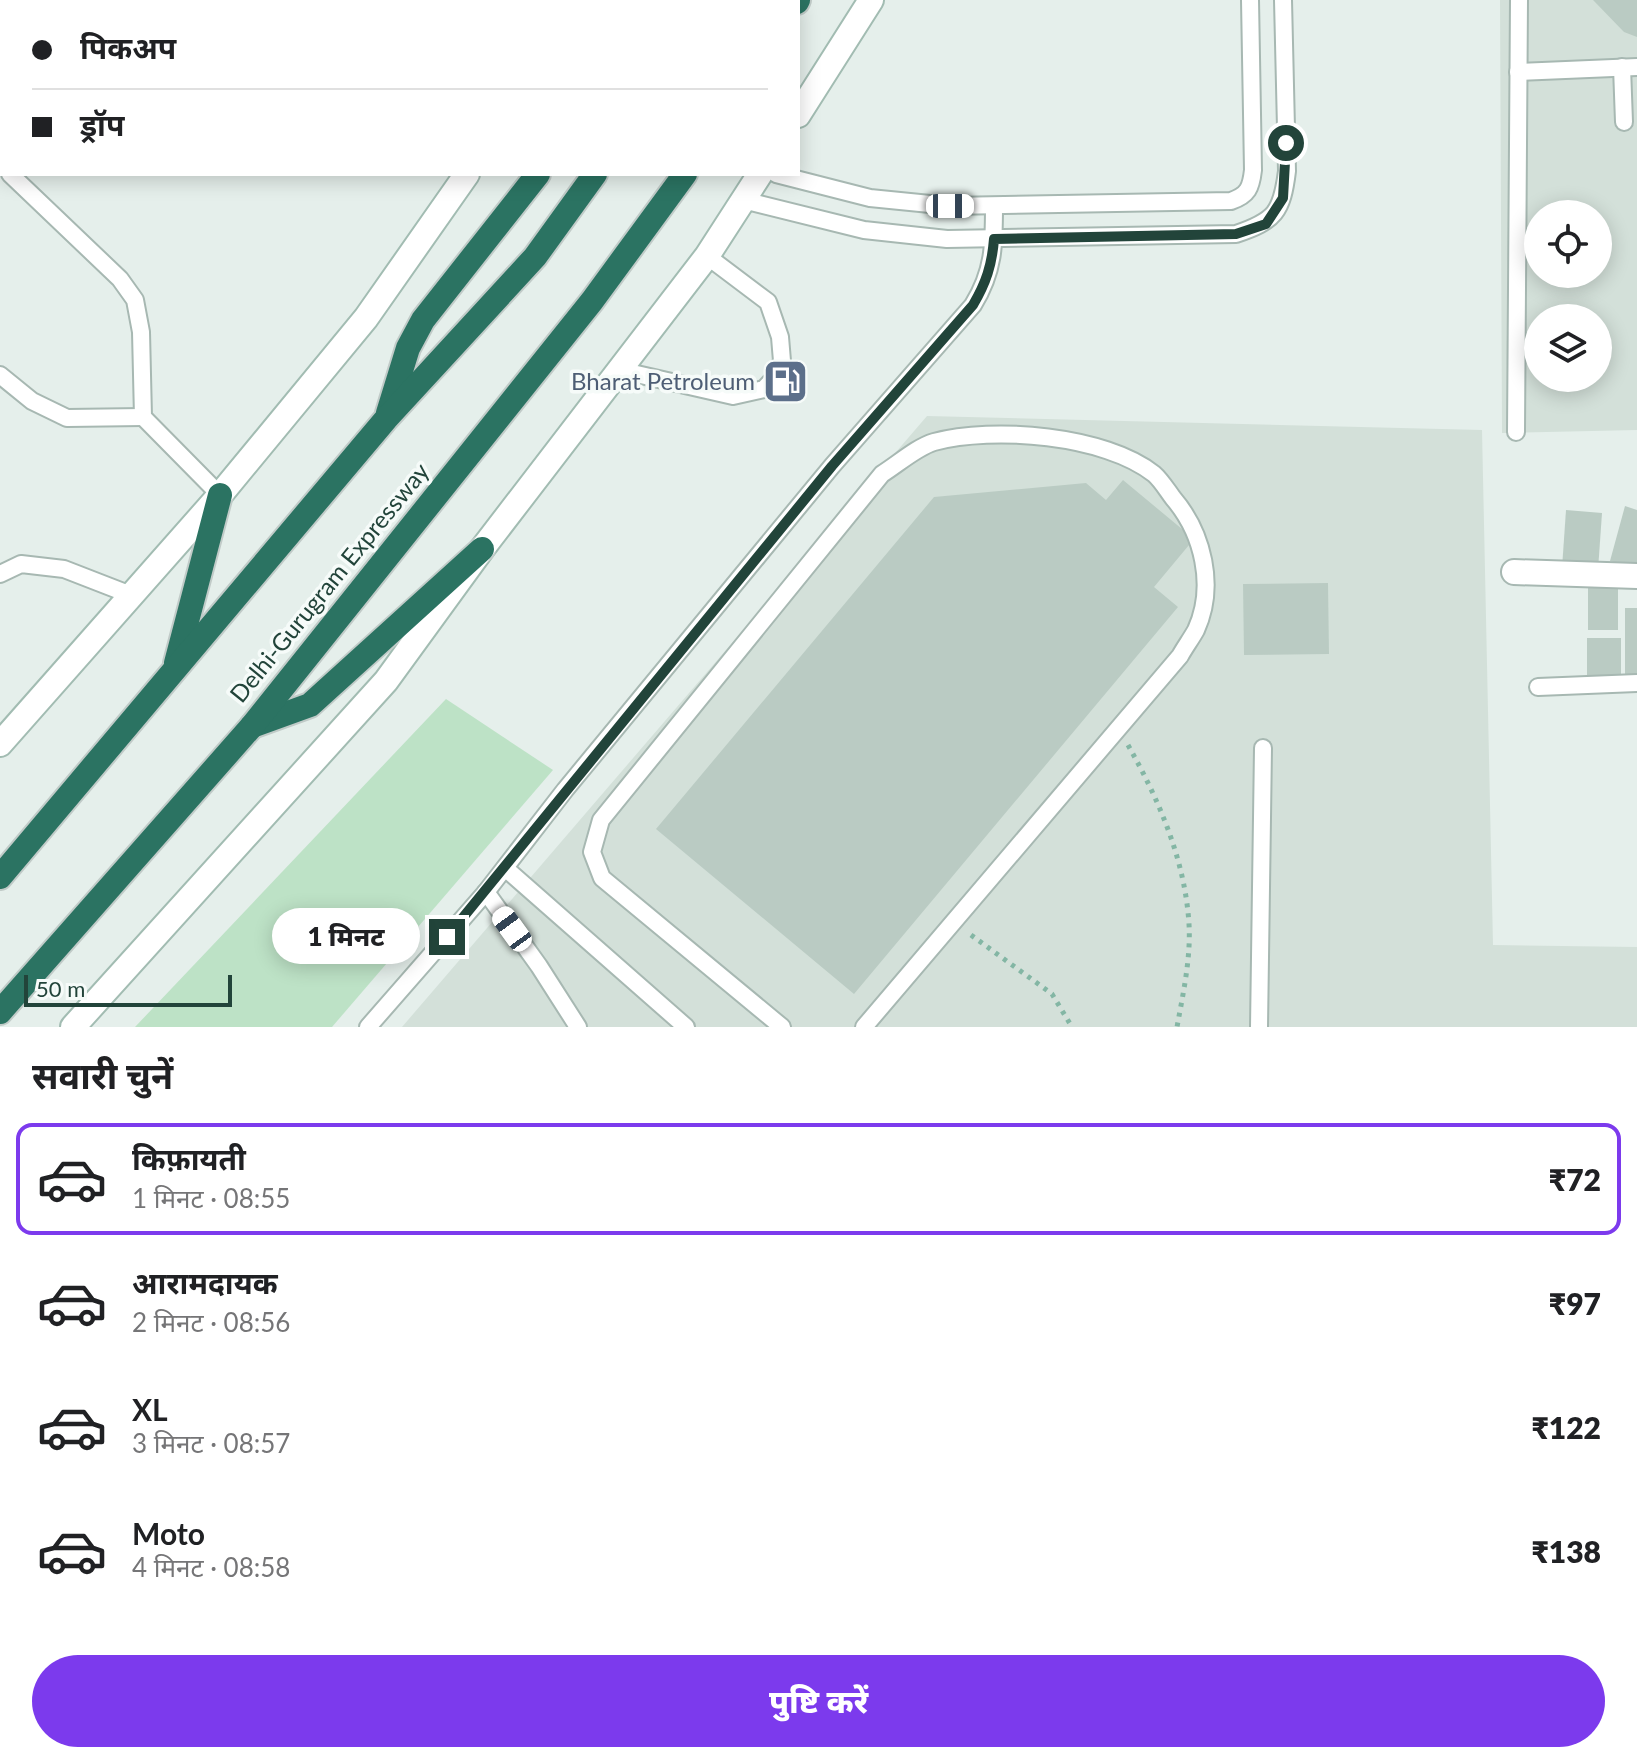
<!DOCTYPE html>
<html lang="hi">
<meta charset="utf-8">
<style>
:root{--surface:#fff;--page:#f6f6f6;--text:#202124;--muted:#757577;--line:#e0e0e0;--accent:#7c3aed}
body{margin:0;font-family:Lato,"Noto Sans Devanagari",sans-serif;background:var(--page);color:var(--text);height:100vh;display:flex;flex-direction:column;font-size:30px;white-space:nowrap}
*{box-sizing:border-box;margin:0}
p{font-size:26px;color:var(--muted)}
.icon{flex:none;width:44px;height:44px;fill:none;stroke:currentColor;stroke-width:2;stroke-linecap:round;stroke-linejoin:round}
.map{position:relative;height:1027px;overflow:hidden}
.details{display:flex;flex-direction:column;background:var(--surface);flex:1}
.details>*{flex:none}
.top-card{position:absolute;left:0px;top:0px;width:800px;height:176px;box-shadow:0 4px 20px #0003;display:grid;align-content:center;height:176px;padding:0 32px;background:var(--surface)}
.controls{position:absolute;left:1524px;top:200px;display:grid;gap:16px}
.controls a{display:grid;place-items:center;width:88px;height:88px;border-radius:50%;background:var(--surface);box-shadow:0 4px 20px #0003;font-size:40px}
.scale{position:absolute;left:24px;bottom:20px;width:208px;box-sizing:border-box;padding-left:8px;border:4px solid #22443a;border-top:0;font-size:22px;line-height:28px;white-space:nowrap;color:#22443a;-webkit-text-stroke:6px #f6fbf9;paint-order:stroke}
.end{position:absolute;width:36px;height:36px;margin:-18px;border:10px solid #22443a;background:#fff;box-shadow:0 0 0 4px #fff}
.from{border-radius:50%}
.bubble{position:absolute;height:56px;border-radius:28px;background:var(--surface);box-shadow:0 4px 20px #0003;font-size:26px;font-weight:800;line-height:56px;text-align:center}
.car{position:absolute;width:24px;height:48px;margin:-24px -12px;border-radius:10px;box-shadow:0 0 6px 2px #0007;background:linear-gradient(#fff 24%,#345 0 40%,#fff 0 76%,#345 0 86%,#fff 0)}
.top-card b{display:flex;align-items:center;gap:28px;height:76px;font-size:30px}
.top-card b+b{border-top:2px solid var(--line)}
.top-card i{width:20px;height:20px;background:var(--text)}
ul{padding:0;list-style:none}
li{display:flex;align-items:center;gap:24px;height:112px;margin:0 16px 12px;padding:0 16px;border:4px solid transparent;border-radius:16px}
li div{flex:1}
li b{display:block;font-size:30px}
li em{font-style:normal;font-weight:800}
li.on{border-color:var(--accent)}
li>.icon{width:72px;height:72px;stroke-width:1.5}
h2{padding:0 32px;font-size:36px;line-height:96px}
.button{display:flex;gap:16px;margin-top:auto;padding:16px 32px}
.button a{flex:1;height:92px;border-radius:48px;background:var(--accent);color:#fff;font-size:32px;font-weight:800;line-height:92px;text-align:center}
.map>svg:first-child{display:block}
.built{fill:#d3e0d9;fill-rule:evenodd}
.green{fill:#bde2c6}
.building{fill:#bacbc3}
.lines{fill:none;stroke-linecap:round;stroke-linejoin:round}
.service-casing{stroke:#a7b8b2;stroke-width:20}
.minor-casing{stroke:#a7b8b2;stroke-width:28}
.secondary-casing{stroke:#a2bcb2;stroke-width:28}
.motorway-casing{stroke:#c1cbc8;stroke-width:28}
.path{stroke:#83b6a4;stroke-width:5;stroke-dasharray:4 6;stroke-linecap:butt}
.service{stroke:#fff;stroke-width:16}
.minor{stroke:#fff;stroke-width:24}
.secondary{stroke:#fff;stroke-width:24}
.motorway{stroke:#2b7362;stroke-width:24}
.route{stroke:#22443a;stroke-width:10}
.labels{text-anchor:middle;stroke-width:7;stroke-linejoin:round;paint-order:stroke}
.service-label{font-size:24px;fill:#4e5e75;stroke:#f6fbf9;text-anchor:end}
.street-label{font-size:24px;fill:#22443a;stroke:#f6fbf9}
</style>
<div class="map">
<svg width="1637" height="1027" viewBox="0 0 1637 1027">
<rect width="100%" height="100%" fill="#e5efeb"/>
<g class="built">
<path d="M1500,0H1637V430L1502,433ZM1538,214H1598V274H1538ZM1538,318H1598V378H1538Z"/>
<polygon points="927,416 1482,430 1493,945 1637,947 1637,1027 402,1027"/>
</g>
<polygon class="green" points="446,699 553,770 332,1027 135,1027"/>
<g class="building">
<polygon points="1593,0 1637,0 1637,37 1624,32"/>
<polygon points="1123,480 1194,539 1154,587 1178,607 854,994 656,829 934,497 1086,483 1106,500"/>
<polygon points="1625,506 1637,510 1637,568 1610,561"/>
<polygon points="1566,510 1602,513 1598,570 1562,568"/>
<polygon points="1328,583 1329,654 1244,655 1243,584"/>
<rect x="1588" y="587" width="30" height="43"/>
<rect x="1625" y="608" width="12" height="68"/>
<rect x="1587" y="638" width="34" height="39"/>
</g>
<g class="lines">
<defs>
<g id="service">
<polyline points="451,0 452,2"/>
<polyline points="1622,67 1624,122"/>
<polyline points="1518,72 1637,67"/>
<polyline points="10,174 120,279 135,300 141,332 143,417 220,495"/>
<path d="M776,174L870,198L950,206L1231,201C1248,195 1251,188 1253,170L1250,0"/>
<path d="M743,200L864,230L947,239L1236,234C1275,221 1282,212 1287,171L1283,0"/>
<polyline points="619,370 733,396 764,389 775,377 782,361 780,337 768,302 707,256"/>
<polyline points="0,375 32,401 67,418 143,417"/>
<polyline points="1516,432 1519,0"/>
<polyline points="0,574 21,564 64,569 131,595"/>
<polyline points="1538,687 1637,683"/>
<polyline points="505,868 686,1027"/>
<polyline points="486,892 539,966 578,1027"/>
<path d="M368,1027L486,892L565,790L832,466L973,305C994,271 994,245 994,206"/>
<path d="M782,1027L602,878L592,852L601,820L882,474C898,464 917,447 934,442C993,426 1105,435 1154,474C1161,480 1167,490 1173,498C1203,533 1216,586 1196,630C1191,639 1185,647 1180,656L864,1027"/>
<polyline points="1259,1027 1263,748"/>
</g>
<polyline id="minor" points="1514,572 1637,576"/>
<g id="secondary">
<polyline points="588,2 589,0"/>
<polyline points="798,115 871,0"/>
<polyline points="0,744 220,495 366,318 467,174"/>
<polyline points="73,1027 386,681 482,549 707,256 760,174"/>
</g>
<g id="motorway">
<polyline points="660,2 661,0"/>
<polyline points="711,2 712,0"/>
<polyline points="797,2 798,0"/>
<polyline points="388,413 408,348 423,320 538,174"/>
<polyline points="176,663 220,495"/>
<polyline points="252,726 310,705 482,549"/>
<polyline points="0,877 386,419 535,257 595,174"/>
<polyline points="0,1012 252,726 592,301 685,174"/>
</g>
</defs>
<use href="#service" class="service-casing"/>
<use href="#minor" class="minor-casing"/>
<use href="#secondary" class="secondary-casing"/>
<use href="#motorway" class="motorway-casing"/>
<g class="path">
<path d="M1128,745C1159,800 1185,860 1189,924C1191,958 1183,994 1177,1027"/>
<polyline points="971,935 1052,994 1072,1027"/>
</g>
<use href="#service" class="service"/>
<use href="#minor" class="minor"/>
<use href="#secondary" class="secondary"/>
<use href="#motorway" class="motorway"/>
</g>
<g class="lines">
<path class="route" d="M447,937L832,466L973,305C986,283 992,265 994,239L1236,234L1266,224L1283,198L1286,143"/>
</g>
<defs>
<symbol id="fuel-square" viewBox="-11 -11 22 22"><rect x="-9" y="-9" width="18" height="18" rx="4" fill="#5c6f8a" stroke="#f6fbf9"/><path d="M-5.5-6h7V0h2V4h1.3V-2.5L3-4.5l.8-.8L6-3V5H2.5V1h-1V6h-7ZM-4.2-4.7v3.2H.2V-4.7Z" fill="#fff"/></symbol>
</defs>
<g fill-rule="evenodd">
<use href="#fuel-square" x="760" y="356" width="51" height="51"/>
</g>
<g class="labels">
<g class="service-label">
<text x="755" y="390">Bharat Petroleum</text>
</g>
<g class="street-label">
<text transform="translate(330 583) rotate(-51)" y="8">Delhi-Gurugram Expressway</text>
</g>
</g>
</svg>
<div class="controls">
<a><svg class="icon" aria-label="locate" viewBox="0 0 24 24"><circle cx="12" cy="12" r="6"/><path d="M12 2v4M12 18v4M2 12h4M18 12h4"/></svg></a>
<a><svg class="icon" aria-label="layers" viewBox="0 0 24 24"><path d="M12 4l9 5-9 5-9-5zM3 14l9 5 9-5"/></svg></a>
</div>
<div class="scale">50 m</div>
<i class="end from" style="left:1286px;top:143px"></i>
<i class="end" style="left:447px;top:937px"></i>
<div class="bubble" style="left:272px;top:908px;width:148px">1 मिनट</div>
<i class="car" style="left:950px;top:206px;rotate:90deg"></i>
<i class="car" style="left:512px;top:929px;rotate:324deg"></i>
<div class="top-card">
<b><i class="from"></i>पिकअप</b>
<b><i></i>ड्रॉप</b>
</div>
</div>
<section class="details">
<h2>सवारी चुनें</h2>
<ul>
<li class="on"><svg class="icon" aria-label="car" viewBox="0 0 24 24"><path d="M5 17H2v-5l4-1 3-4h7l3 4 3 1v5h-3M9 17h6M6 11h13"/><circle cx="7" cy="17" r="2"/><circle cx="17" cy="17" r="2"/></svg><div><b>किफ़ायती</b><p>1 मिनट · 08:55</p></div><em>₹72</em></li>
<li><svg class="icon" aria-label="car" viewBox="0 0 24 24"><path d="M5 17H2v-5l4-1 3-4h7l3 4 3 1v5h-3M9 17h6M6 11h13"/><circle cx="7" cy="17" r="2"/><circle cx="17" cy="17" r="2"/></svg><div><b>आरामदायक</b><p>2 मिनट · 08:56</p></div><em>₹97</em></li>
<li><svg class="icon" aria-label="car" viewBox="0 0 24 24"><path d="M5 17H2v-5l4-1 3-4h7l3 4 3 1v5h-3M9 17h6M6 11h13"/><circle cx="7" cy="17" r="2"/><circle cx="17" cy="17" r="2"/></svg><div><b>XL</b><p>3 मिनट · 08:57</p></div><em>₹122</em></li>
<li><svg class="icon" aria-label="car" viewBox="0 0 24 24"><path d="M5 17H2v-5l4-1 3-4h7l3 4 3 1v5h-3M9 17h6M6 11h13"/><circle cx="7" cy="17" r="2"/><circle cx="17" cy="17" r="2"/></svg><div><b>Moto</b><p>4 मिनट · 08:58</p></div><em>₹138</em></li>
</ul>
<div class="button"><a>पुष्टि करें</a></div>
</section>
